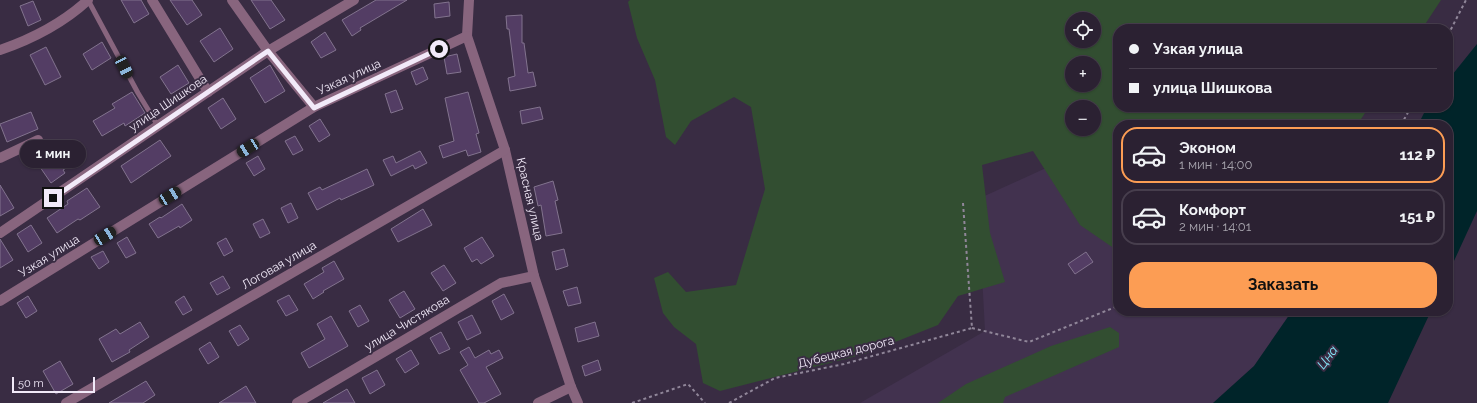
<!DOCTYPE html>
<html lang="ru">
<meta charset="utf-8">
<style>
:root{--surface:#2b2132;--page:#372e3e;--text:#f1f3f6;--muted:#a6a3ac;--line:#473e4d;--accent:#fc9d54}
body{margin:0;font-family:Raleway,sans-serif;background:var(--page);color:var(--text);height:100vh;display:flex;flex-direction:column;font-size:15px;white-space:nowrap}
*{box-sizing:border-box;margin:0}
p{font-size:13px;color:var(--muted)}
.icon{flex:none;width:22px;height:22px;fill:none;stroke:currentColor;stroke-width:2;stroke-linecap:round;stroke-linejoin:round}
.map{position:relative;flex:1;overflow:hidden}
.panel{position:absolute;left:1113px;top:120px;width:340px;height:196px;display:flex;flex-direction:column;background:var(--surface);border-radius:16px;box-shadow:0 1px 3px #0004,0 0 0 1px var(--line)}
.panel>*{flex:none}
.top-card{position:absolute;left:1113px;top:24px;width:340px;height:88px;border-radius:16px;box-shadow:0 1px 3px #0004,0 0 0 1px var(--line);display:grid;align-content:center;height:88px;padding:0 16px;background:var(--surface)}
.buttons{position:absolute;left:1065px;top:12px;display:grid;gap:8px}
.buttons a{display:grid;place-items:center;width:36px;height:36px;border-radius:50%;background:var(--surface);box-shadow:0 1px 3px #0004,0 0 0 1px var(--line);font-size:20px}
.scale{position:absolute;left:12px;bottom:10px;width:83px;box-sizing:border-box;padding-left:4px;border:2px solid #f2eaf9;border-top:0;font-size:11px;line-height:14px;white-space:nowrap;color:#f2eaf9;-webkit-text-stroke:3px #392c43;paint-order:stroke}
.end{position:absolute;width:18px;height:18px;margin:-9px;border:5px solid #f2eaf9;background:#111;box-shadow:0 0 0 2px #111}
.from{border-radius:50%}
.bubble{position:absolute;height:28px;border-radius:14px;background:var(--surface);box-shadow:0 1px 3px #0004,0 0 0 1px var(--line);font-size:13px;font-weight:700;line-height:28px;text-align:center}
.car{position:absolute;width:12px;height:24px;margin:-12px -6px;border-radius:5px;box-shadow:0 0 3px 1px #0007;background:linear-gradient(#222 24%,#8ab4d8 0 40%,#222 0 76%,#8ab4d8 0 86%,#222 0)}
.top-card b{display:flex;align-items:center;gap:14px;height:38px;font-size:15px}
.top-card b+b{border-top:1px solid var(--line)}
.top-card i{width:10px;height:10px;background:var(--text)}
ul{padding:7px 0 0;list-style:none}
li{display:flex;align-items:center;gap:12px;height:56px;margin:0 8px 6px;padding:0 8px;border:2px solid var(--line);border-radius:16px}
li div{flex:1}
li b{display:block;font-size:15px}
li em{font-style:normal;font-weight:700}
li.active{border-color:var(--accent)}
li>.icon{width:36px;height:36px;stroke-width:1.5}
.primary-button{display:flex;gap:8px;margin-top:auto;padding:8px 16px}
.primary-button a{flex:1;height:46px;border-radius:16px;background:var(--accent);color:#111;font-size:16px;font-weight:700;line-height:46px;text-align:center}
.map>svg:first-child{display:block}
.built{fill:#42324f}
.green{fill:#324e31;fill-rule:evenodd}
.water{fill:#002429}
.building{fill:#533d64;stroke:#82738e}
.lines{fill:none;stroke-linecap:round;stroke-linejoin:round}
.path{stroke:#908699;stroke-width:2;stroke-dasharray:3 3;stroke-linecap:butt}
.lane{stroke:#88657e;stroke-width:5}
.street{stroke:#88657e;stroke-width:10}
.route{stroke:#f2eaf9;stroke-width:5}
.labels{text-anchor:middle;stroke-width:4;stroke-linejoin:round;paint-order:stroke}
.street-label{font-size:12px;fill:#f2eaf9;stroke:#392c43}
.water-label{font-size:13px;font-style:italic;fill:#84ebfc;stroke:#392c43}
</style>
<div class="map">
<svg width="1477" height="403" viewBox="0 0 1477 403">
<rect width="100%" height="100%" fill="#392c43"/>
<polygon class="built" points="1118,135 1118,311 1292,311 1254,366 1213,403 860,403 985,331 978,199"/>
<g class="green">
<path d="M630,0H1441L1422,29H1118V107H1369L1357,125H1118V250L1115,249L1080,225L1033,151L982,165L990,233L1005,282L958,296L938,325L865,354L720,391L703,383L696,344L674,327L663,313L654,278L668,272L686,292L736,285L765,189L751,107L734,97L691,121L675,145L666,137L655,80L637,38L628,2ZM1072,19H1094V41H1072ZM1072,63H1094V85H1072ZM1072,107H1094V129H1072Z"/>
<polygon points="1110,327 1119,333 1119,347 1005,397 1003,403 938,403 966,384 1051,346"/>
</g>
<g class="water">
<polygon points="1477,44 1477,211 1448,274 1448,125 1418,125 1427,107 1448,107 1448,80"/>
<polygon points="1292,311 1431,311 1388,403 1213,403 1254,366"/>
</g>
<g class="building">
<polygon points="121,0 141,0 149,14 134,23"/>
<polygon points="170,0 192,0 202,15 187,25"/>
<polygon points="251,0 271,0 285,20 270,29"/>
<polygon points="376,0 407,0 360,28 361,30 352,36 342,20"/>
<polygon points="33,1 41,20 28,26 20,6"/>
<polygon points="449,2 450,16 435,18 434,4"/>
<polygon points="522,15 522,43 524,43 528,73 533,72 536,86 510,91 508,78 515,76 509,29 507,29 506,16"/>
<polygon points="220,28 233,49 214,62 200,41"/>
<polygon points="325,32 336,50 321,58 311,42"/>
<polygon points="102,42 111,58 92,70 83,54"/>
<polygon points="46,47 61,77 45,85 30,55"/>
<polygon points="457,54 461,72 447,74 444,57"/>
<polygon points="178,65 189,83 171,94 160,77"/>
<polygon points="270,65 285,91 265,103 250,78"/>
<polygon points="423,67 428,79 416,85 411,72"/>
<polygon points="396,90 403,109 391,113 385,94"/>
<polygon points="132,92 145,113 125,126 124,123 102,136 93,121 115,108 112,104"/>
<polygon points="468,92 479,133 476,134 481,152 468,156 466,150 443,158 439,146 454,141 445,98"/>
<polygon points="223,98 236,119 221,129 208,108"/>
<polygon points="540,107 543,119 522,124 520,111"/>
<polygon points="31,112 38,129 7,142 0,124"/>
<polygon points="320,119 330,135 319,142 309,126"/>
<polygon points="295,136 303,150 293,155 285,141"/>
<polygon points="160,140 171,156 131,183 121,166"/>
<polygon points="45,144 55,159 78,145 85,156 63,170 65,173 51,183 31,154"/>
<polygon points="420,151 427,163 415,169 413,165 391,176 383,160 393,156 396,163"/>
<polygon points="258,156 265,169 254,176 246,163"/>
<polygon points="367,169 374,185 341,200 340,198 317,210 308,193 320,187 322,190"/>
<polygon points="553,181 558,200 555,201 562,233 546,236 541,205 538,206 534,187"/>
<polygon points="0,185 14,208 0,216"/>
<polygon points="87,188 100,207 80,220 78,219 57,233 47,218 68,204 67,201"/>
<polygon points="291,203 298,218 288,223 281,208"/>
<polygon points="182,204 192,220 180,228 179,226 158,238 149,224 160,217 161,218"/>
<polygon points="423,209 432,225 398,242 391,229"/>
<polygon points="263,219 270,233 260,238 253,224"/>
<polygon points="31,225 42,243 28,252 17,234"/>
<polygon points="127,237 136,253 126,258 117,243"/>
<polygon points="482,237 494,256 481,264 477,259 472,262 464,248"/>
<polygon points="226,238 233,251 224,256 217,243"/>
<polygon points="0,239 13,260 0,268"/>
<polygon points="564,249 568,266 556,270 552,252"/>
<polygon points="103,251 109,262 99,269 91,257"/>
<polygon points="1086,252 1093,262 1075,274 1068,264"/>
<polygon points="334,261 344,279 323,291 324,292 313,299 304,284 324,272 322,268"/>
<polygon points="444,265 456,283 443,291 431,273"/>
<polygon points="223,276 230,288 217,295 210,283"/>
<polygon points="577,287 581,303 568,306 563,291"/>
<polygon points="404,291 415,309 400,318 389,300"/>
<polygon points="504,294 514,313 501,320 492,301"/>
<polygon points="289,295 298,310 286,316 277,301"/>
<polygon points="28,296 37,311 26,318 17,303"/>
<polygon points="184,296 192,310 183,315 175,302"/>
<polygon points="360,305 369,321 358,327 349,311"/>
<polygon points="472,315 481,333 467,340 458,322"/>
<polygon points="331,316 348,346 309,368 301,353 325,339 317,324"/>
<polygon points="140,322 149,337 129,350 130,352 112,362 99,339 116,329 120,334"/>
<polygon points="595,322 599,336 578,342 575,328"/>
<polygon points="240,325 249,339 238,346 229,331"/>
<polygon points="441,332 450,349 439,354 430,338"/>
<polygon points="210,342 219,357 208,364 199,349"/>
<polygon points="469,347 475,358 489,350 491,354 499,350 503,358 486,367 501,394 484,403 479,403 460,370 468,365 460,352"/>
<polygon points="411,350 419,364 405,373 396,359"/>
<polygon points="598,360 601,370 585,376 582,366"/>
<polygon points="60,361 73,384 56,394 43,371"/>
<polygon points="377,370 385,385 370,394 362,378"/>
<polygon points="146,381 155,395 143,403 109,403"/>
<polygon points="246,386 256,403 219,403"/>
<polygon points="347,389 355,403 323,403"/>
</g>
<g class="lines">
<g class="path">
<polyline points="1448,35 1466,0"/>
<polyline points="1401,125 1411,107"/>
<polyline points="972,328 1029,342 1118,306"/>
<polyline points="632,403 688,384 705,403"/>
<polyline points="729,403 775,378 844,364 972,328 963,203"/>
</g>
<polyline class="lane" points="88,0 138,93 158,126"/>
<g class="street">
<polyline points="152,0 208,92"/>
<polyline points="232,0 268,51 314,107"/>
<polyline points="469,0 467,36 505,150 534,276 571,387 578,403"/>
<path d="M0,50C32,39 63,23 88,0"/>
<polyline points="0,158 38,140"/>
<polyline points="0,233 268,51 354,0"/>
<polyline points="0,301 314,107 467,36"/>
<polyline points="66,403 505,150"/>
<polyline points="297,403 501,283 534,276"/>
<polyline points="538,403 571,387"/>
</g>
</g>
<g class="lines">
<polyline class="route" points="53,198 268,51 314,108 439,49"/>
</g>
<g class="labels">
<g class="street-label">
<text transform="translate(349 77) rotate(-25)" y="4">Узкая улица</text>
<text transform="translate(168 103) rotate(-34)" y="4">улица Шишкова</text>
<text transform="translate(530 199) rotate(77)" y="4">Красная улица</text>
<text transform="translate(49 256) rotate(-32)" y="4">Узкая улица</text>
<text transform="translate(279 265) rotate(-30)" y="4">Логовая улица</text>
<text transform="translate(407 323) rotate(-31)" y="4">улица Чистякова</text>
<text transform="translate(846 352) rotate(-14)" y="4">Дубецкая дорога</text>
</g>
<g class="water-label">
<text transform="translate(1327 357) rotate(-53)" y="5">Цна</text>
</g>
</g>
</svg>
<div class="buttons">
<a><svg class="icon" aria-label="locate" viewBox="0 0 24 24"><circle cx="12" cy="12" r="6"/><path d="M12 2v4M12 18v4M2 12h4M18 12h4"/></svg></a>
<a>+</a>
<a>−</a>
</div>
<div class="scale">50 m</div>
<i class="end from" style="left:439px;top:49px"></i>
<i class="end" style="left:53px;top:198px"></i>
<div class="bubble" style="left:20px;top:140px;width:66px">1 мин</div>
<i class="car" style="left:124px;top:67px;rotate:153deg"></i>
<i class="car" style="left:248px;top:148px;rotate:238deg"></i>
<i class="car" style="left:170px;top:196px;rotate:59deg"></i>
<i class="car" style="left:105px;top:236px;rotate:58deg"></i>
<div class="top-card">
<b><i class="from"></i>Узкая улица</b>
<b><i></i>улица Шишкова</b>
</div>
<section class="panel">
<ul>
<li class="active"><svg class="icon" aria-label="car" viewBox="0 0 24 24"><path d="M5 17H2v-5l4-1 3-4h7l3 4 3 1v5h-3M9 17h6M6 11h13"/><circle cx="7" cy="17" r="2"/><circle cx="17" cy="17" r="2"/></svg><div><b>Эконом</b><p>1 мин · 14:00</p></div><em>112 ₽</em></li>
<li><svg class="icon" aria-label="car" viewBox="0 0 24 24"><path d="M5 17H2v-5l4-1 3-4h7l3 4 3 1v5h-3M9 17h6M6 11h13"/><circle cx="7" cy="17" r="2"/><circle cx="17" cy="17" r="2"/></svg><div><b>Комфорт</b><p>2 мин · 14:01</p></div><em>151 ₽</em></li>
</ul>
<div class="primary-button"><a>Заказать</a></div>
</section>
</div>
